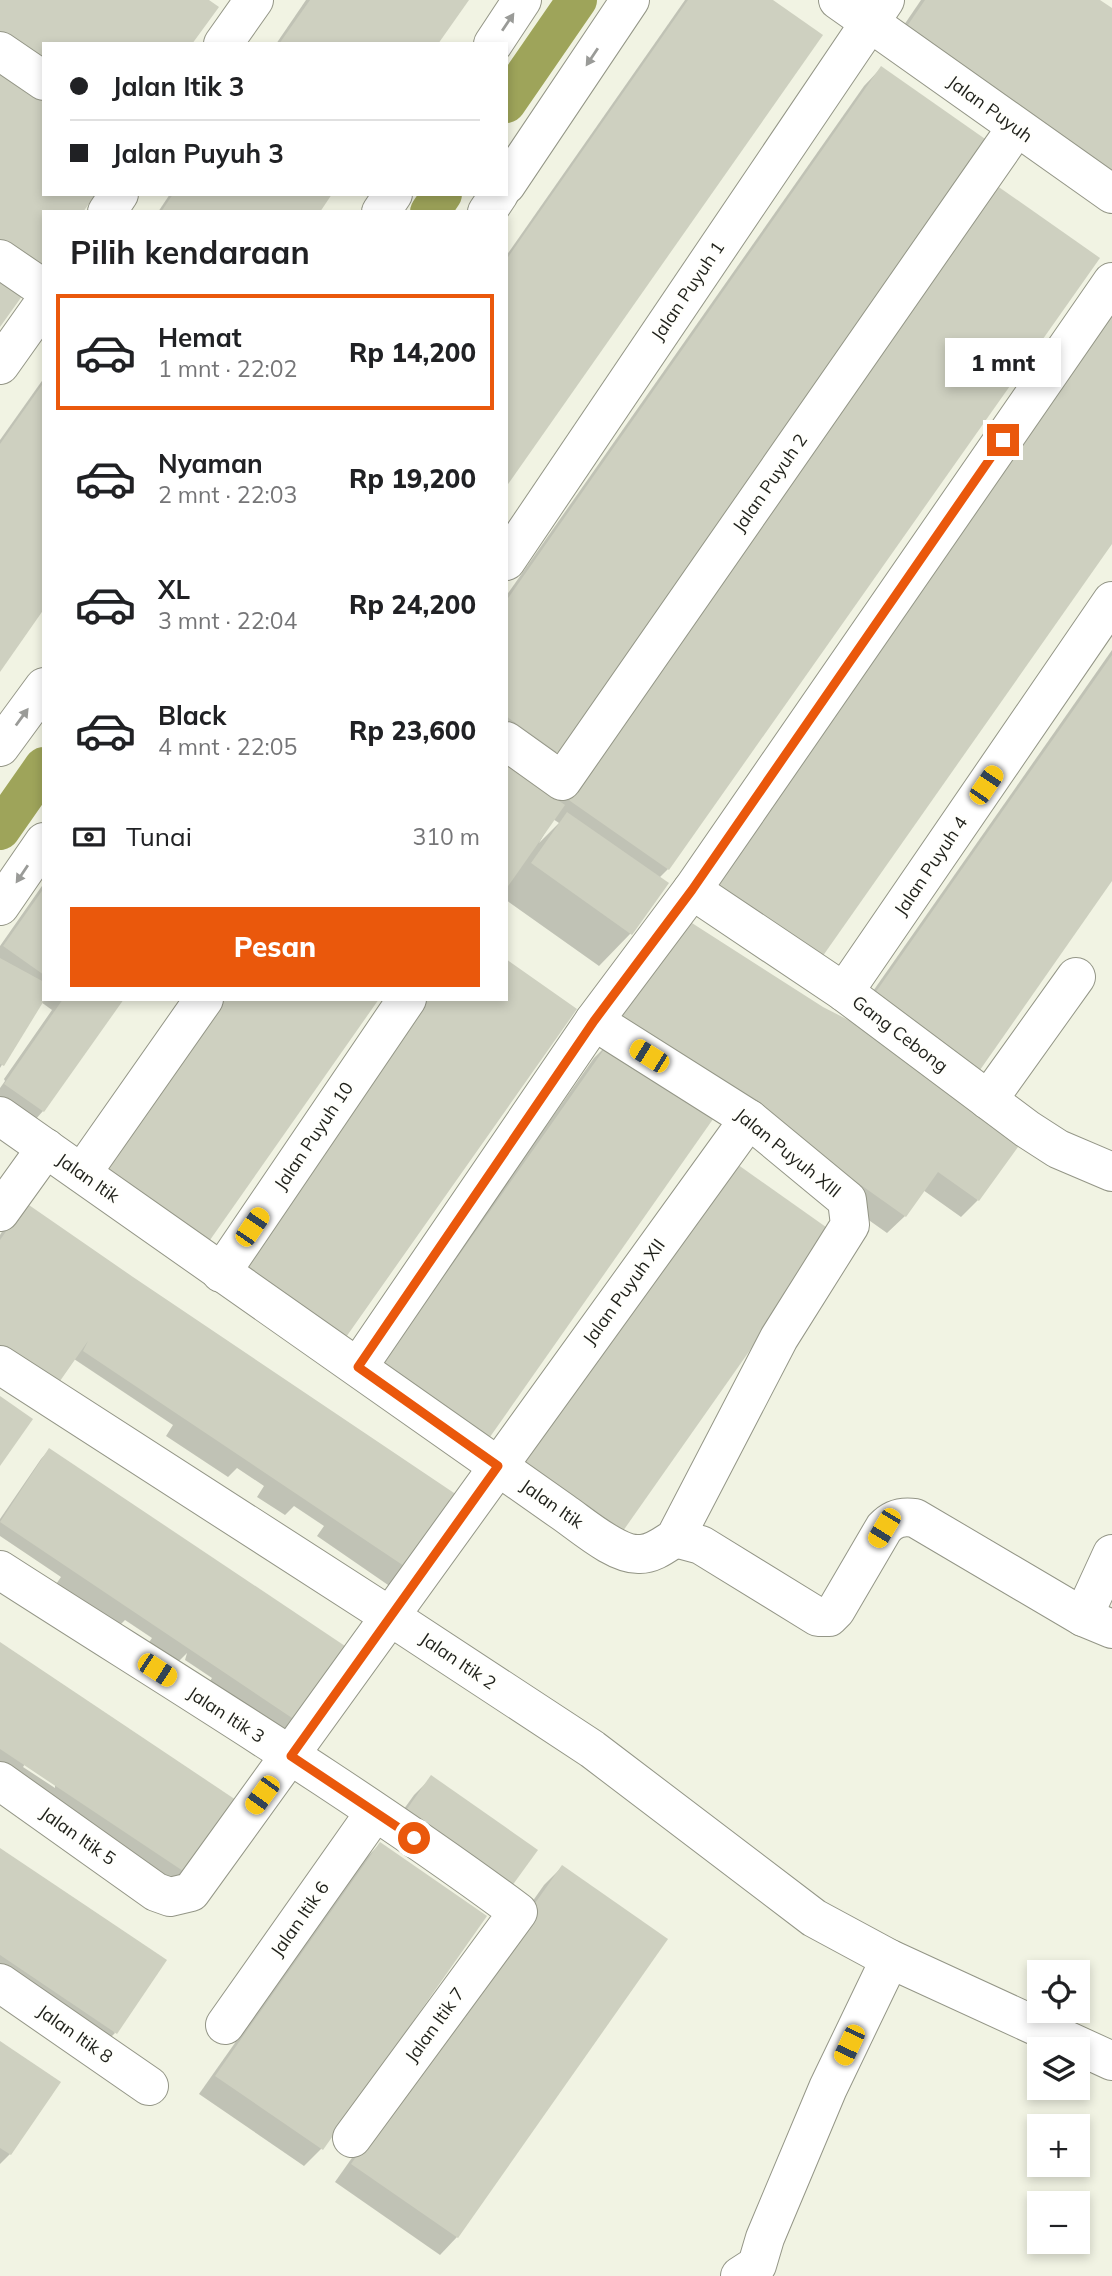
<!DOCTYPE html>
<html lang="id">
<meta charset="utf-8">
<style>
:root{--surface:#fff;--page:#f6f6f6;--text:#202124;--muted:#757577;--line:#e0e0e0;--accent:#ea580c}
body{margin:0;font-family:Mulish,sans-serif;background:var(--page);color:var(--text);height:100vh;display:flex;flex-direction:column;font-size:26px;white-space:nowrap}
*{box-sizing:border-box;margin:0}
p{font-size:23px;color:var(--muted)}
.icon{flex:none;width:38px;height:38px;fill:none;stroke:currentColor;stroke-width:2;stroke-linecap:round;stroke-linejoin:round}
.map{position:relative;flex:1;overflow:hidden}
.panel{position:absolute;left:42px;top:210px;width:466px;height:791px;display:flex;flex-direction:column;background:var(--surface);border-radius:0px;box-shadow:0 4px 10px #0003}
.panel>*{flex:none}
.top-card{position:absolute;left:42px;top:42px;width:466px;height:154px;border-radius:0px;box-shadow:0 4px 10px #0003;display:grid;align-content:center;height:154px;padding:0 28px;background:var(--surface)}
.buttons{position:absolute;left:1027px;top:1960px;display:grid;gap:14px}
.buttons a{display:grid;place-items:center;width:63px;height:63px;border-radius:0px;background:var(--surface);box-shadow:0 4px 10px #0003;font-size:35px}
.end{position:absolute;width:32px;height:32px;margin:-16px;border:9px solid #ea580c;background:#fff;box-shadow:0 0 0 4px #fff}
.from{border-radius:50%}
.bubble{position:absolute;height:49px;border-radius:0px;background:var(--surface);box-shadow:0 4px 10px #0003;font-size:23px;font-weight:800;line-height:49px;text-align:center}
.car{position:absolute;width:21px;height:42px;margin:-21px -10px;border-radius:9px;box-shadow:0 0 5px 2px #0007;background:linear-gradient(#f5c518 24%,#345 0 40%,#f5c518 0 76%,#345 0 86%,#f5c518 0)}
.top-card b{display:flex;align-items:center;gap:24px;height:66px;font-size:26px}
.top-card b+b{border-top:2px solid var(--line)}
.top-card i{width:18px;height:18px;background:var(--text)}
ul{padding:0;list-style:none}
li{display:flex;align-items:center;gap:21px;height:116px;margin:0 14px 10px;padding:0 14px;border:4px solid transparent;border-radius:0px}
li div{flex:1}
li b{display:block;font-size:26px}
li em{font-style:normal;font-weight:800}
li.current{border-color:var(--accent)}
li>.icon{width:63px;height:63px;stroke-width:1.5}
h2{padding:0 28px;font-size:32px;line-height:84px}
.pay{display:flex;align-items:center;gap:18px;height:77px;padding:0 28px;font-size:26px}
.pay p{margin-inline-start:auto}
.action{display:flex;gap:14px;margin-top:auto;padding:14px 28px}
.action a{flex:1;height:80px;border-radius:0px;background:var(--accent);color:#fff;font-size:28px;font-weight:800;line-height:80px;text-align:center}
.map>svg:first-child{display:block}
.shadow{fill:#0003;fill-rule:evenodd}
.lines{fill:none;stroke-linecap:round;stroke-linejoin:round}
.canal{stroke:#9ea45a;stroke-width:40}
.building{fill:#ced0c0}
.minor-casing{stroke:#949687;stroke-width:40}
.minor{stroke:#fff;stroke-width:38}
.oneway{fill:#9a9b98}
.route{stroke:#ea580c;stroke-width:9}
.labels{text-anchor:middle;stroke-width:5;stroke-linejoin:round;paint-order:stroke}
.street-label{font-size:18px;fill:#1f201a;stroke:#fffffc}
</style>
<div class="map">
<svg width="1112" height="2276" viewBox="0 0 1112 2276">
<rect width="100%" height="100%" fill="#f1f3e3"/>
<g class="shadow">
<polygon points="306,0 467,0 436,44 276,44"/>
<polygon points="685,0 770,0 820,35 506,484 506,256"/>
<polygon points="921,0 1097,0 1112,10 885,53"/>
<polygon points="881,68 557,752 540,769 506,746 506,596 864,86"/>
<polygon points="170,194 330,194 318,212 158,212"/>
<path d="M976,203L668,869L659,878L631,933L599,966L506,900V766L556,801ZM553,819L559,823L539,843Z"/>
<polygon points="1112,312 1112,540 697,904"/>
<polygon points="44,378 44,606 0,668 0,440"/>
<polygon points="1112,650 1112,878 857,1014"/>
<polygon points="44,883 44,999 122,999 43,1111 35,1120 0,1096 0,1088 5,1081 4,1079 52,1010 41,1002 0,1068 0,946"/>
<polygon points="663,936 978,1200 961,1217 923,1190 905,1216 887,1233 716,1112 362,1388 594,1058 613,1039"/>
<polygon points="8,1222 458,1497 391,1587 317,1536 324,1526 294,1506 285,1515 257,1497 264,1486 237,1468 228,1477 166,1436 173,1425 74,1359 0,1371 0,1235"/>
<polygon points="49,1450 345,1649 279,1738 205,1688 212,1678 185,1660 187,1653 173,1667 145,1648 152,1638 125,1620 116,1629 54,1587 61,1577 0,1536 0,1519 41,1459"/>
<path d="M0,1644L193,1878L176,1896L0,1778ZM25,1764L55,1784V1788L23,1767Z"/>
<polygon points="431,1778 535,1851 386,1834 414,1795"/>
<polygon points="380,1844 361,2091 321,2149 304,2166 199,2094 363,1861"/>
<polygon points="0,1850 115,2033 98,2050 4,1971 6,1965 0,1971"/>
<polygon points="562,1867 457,2237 440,2255 335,2182 544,1885"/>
<polygon points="0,2043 10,2154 0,2164"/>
</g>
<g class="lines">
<g class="canal">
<polyline points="506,103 577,0"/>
<polyline points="430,212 442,194"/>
<polyline points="0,830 44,767"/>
</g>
</g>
<g class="building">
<polygon points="0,0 209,0 219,7 192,44 44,44 44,66 0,36"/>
<polygon points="310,0 469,0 438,44 279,44"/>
<polygon points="688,0 773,0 823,35 506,487 506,260"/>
<polygon points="925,0 1100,0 1112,8 1112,174 901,35"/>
<polygon points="0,65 44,95 44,194 96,194 83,212 44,212 44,267 0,246"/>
<polygon points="881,66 988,141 558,753 506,716 506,601"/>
<polygon points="993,183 1100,258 669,870 563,796"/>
<polygon points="173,194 332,194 320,212 161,212"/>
<polygon points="0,275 25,292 0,327"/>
<polygon points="1112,317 1112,544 820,960 713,886"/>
<polygon points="44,382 44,609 0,672 0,444"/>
<polygon points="1112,655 1112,881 980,1070 873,996"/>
<polygon points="506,764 565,805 506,889"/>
<polygon points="567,812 669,883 632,935 531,863"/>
<polygon points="44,888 44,975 3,946"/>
<polygon points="681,916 823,1007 860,1026 1023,1140 979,1201 938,1172 906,1217 612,1009"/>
<polygon points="0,958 44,982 45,999 4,1066 0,1064"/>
<polygon points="506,959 577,1009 344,1340 237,1266 425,999 506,999"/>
<polygon points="63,999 124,999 44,1112 4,1084"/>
<polygon points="220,999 379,999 203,1250 96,1175"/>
<polygon points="612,1038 718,1112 485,1444 378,1370"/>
<polygon points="727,1157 833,1232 623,1531 516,1457"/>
<polygon points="26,1203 133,1277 460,1497 410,1570 83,1351 88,1341 53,1391 0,1355 0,1240"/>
<polygon points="0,1396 33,1419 0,1466"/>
<polygon points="49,1448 348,1648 298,1722 0,1522"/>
<polygon points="0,1642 245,1806 195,1879 0,1749"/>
<polygon points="431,1775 538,1850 509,1890 402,1816"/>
<polygon points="380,1842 487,1916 323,2150 215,2076"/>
<polygon points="0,1848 167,1960 117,2034 0,1955"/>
<polygon points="562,1865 668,1939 458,2238 351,2164"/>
<polygon points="0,2041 61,2082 11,2155 0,2148"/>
</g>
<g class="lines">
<defs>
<g id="minor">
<polyline points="838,0 1112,194"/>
<polyline points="223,44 254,0"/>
<polyline points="493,44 522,0"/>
<polyline points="0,51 44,81"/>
<polyline points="506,185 630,0"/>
<polyline points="107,212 119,194"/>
<polyline points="381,212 393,194"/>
<polyline points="487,212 499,194"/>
<polyline points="0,259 44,289"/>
<polyline points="0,365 44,303"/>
<polyline points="506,561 885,0"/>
<polyline points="506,741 562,781 1016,128"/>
<polyline points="0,747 44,687"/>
<polyline points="692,890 844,992 1027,1129 1058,1149 1112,1172"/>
<polyline points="0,906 44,842"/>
<polyline points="844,992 1112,601"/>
<polyline points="988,1100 1076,977"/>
<path d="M0,1116L563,1512C582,1525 617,1556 640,1554C653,1554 664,1545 675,1538L779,1338L850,1225L847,1200L749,1119L594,1021"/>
<polyline points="82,1173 204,999"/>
<polyline points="0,1212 46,1148"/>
<polyline points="221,1273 407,999"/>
<polyline points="0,1365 391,1617 592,1749 814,1918 890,1959 1112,2061"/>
<polyline points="358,1367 594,1021 692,890 1112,282"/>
<path d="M675,1538L701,1545L818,1617H829L836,1610L884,1528C893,1518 902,1516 915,1518L1083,1617L1112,1629"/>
<path d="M0,1570C174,1682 352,1789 518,1912L352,2138"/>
<polyline points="1083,1617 1112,1554"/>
<polyline points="0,1781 156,1892 170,1897 191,1892 749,1119"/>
<polyline points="0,1983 149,2086"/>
<polyline points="225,2025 375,1812"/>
<polyline points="740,2276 757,2265 765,2238 828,2088 890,1959"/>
</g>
</defs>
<use href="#minor" class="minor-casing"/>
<use href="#minor" class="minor"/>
</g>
<defs><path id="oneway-solid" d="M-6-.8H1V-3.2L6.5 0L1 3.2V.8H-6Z" transform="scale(1.75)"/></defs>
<g class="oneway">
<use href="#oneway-solid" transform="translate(508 22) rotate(-56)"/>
<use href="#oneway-solid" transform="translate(592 57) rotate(124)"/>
<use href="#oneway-solid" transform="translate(22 717) rotate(-54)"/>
<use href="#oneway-solid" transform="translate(22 874) rotate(124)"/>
</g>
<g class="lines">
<polyline class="route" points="414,1838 291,1756 498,1466 358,1367 594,1021 692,890 1003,440"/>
</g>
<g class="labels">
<g class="street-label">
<text transform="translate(990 109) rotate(36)" y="6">Jalan Puyuh</text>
<text transform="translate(688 291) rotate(-56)" y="6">Jalan Puyuh 1</text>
<text transform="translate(770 483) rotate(-55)" y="6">Jalan Puyuh 2</text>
<text transform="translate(931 866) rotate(-56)" y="6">Jalan Puyuh 4</text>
<text transform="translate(900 1034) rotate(37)" y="6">Gang Cebong</text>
<text transform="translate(314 1136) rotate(-56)" y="6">Jalan Puyuh 10</text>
<text transform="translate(788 1153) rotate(39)" y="6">Jalan Puyuh XIII</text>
<text transform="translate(88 1178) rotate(35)" y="6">Jalan Itik</text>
<text transform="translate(624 1292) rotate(-54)" y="6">Jalan Puyuh XII</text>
<text transform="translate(552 1504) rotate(35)" y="6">Jalan Itik</text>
<text transform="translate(458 1661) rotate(34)" y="6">Jalan Itik 2</text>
<text transform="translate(226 1715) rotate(33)" y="6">Jalan Itik 3</text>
<text transform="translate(78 1836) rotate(35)" y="6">Jalan Itik 5</text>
<text transform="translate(300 1919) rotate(-55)" y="6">Jalan Itik 6</text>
<text transform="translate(435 2025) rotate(-54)" y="6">Jalan Itik 7</text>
<text transform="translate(75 2034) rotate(35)" y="6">Jalan Itik 8</text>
</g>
</g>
</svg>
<div class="buttons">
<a><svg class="icon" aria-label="locate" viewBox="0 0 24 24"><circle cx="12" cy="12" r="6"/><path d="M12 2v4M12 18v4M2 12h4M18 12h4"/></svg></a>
<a><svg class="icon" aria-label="layers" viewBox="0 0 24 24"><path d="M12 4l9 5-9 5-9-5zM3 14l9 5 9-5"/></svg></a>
<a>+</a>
<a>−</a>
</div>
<i class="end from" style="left:414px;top:1838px"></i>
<i class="end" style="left:1003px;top:440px"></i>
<div class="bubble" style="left:945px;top:338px;width:116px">1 mnt</div>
<i class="car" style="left:986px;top:785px;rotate:34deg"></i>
<i class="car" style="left:649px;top:1056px;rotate:302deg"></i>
<i class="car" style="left:252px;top:1227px;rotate:34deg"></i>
<i class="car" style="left:884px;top:1528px;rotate:211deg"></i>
<i class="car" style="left:157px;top:1670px;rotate:123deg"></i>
<i class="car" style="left:262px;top:1795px;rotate:216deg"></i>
<i class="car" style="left:849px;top:2045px;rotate:205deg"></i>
<div class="top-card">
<b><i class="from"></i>Jalan Itik 3</b>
<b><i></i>Jalan Puyuh 3</b>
</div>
<section class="panel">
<h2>Pilih kendaraan</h2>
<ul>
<li class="current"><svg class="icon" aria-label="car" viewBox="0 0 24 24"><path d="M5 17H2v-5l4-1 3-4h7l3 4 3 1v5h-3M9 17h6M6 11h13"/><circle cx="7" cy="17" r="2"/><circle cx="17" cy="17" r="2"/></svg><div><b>Hemat</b><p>1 mnt · 22:02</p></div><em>Rp 14,200</em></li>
<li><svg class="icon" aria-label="car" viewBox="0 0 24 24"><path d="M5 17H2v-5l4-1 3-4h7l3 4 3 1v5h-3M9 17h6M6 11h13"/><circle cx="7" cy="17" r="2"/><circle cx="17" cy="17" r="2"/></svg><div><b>Nyaman</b><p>2 mnt · 22:03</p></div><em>Rp 19,200</em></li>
<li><svg class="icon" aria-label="car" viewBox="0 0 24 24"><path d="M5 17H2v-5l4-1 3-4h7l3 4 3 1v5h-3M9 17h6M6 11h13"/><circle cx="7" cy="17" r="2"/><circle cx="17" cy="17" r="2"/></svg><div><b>XL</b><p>3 mnt · 22:04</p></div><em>Rp 24,200</em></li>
<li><svg class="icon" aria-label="car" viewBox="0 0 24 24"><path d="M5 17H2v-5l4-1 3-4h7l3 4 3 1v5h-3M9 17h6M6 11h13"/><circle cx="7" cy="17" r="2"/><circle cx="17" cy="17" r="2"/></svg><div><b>Black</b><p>4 mnt · 22:05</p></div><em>Rp 23,600</em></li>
</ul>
<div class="pay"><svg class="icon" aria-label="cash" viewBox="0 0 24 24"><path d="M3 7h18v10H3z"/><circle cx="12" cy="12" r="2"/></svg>Tunai<p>310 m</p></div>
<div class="action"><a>Pesan</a></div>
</section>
</div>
